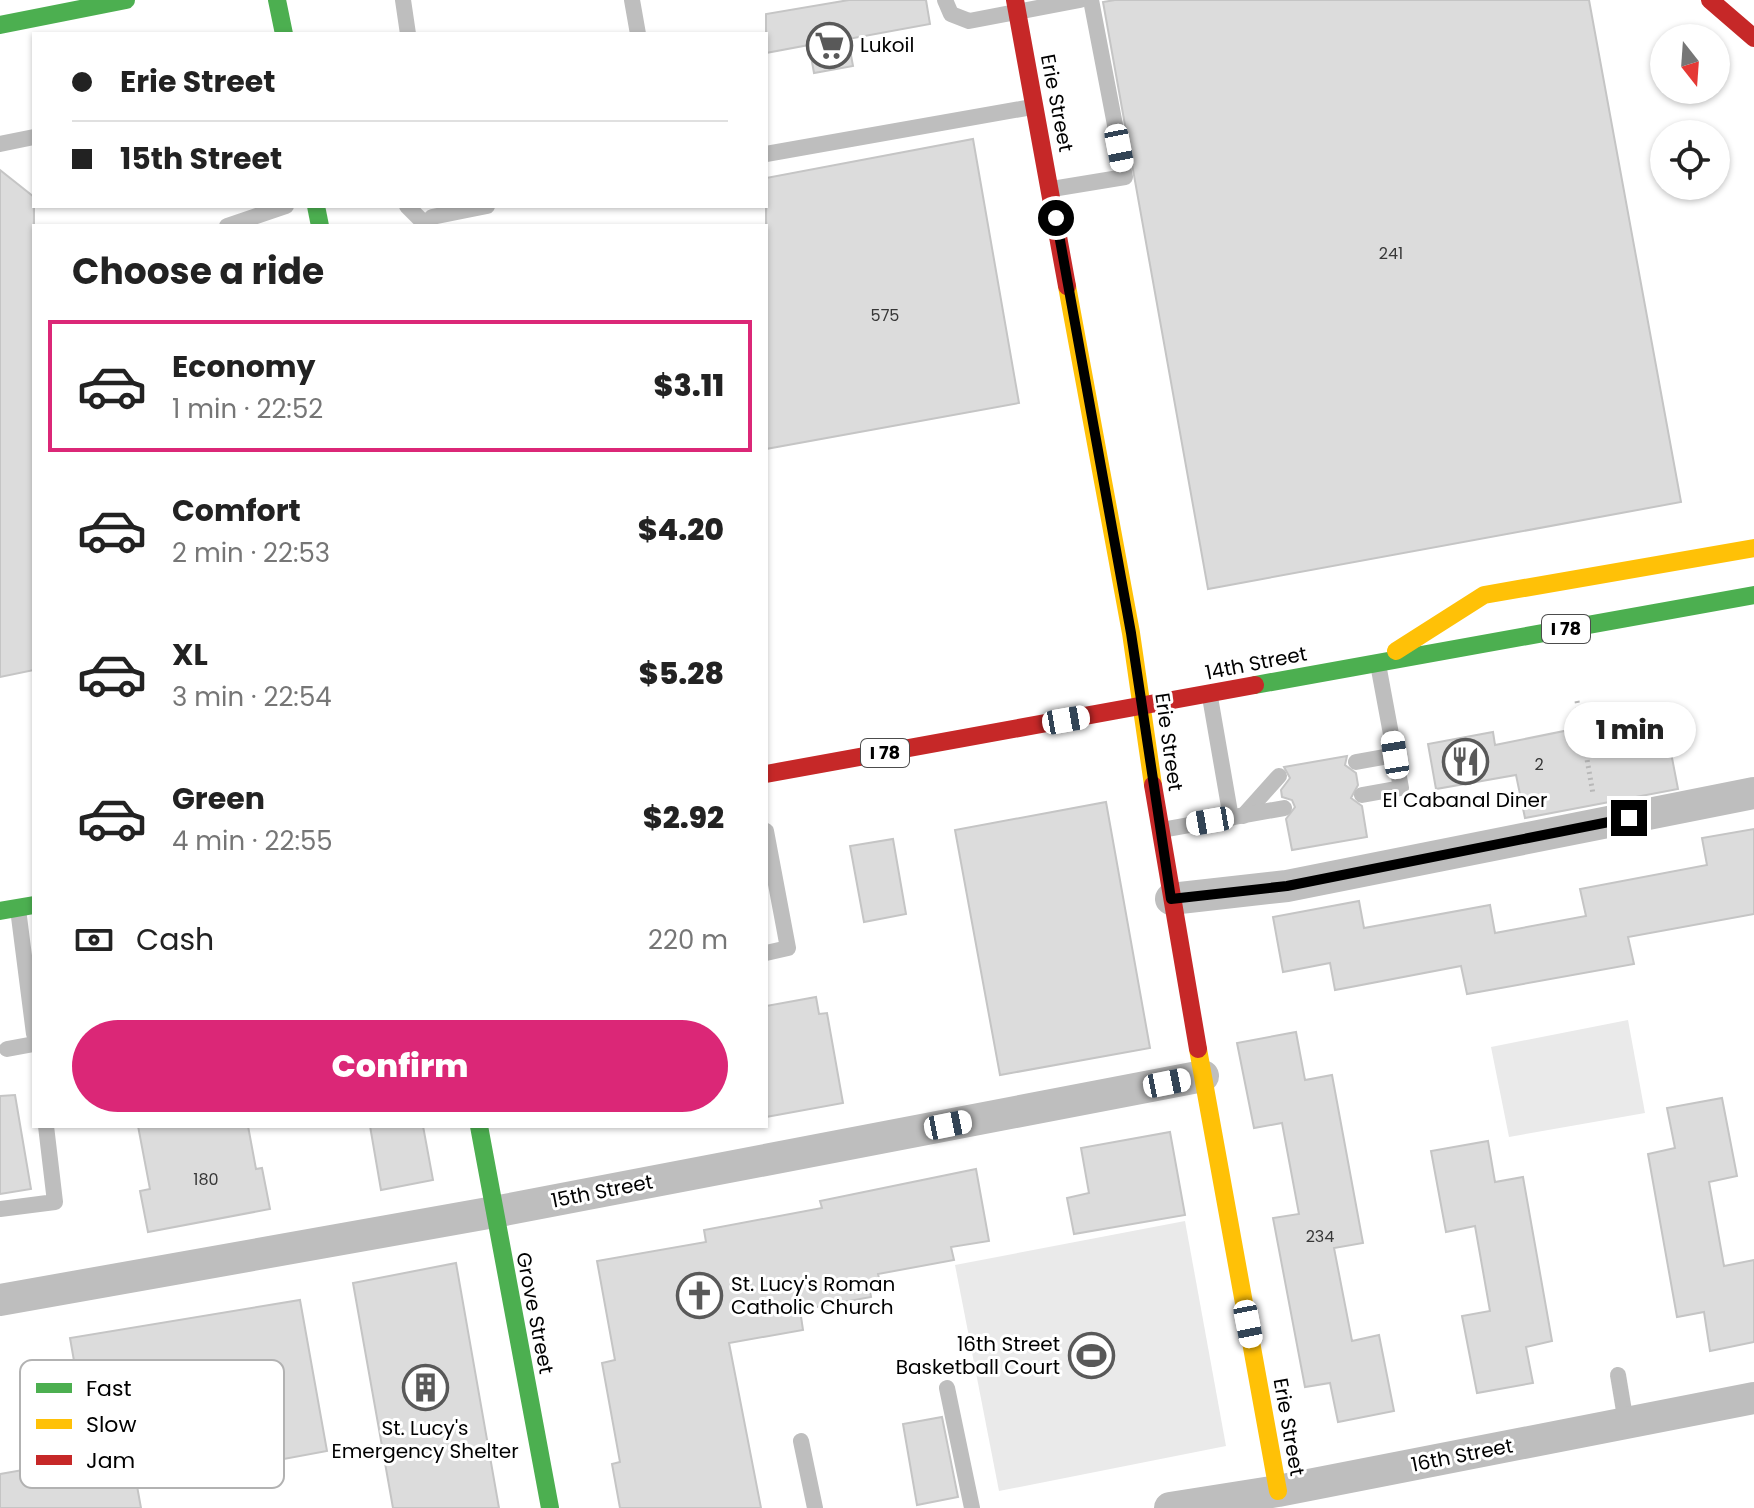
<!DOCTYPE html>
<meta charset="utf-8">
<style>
:root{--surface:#fff;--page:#f6f6f6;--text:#222;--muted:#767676;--line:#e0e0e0;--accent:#db2777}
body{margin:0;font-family:Poppins,sans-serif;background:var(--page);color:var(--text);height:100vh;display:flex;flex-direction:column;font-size:30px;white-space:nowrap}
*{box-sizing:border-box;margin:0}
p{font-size:26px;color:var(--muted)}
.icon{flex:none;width:44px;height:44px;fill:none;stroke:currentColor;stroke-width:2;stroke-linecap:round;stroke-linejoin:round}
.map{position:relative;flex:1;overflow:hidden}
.side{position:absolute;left:32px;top:224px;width:736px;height:904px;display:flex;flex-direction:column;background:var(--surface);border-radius:0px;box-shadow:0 2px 6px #0004}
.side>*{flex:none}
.banner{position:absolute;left:32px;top:32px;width:736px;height:176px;border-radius:0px;box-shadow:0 2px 6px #0004;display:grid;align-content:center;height:176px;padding:0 40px;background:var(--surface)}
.needle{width:52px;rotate:163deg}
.buttons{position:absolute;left:1650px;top:24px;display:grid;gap:16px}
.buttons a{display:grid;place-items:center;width:80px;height:80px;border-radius:50%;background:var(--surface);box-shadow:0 2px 6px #0004;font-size:40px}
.end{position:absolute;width:36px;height:36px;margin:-18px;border:10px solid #000;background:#fff;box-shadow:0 0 0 4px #fff}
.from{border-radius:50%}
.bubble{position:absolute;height:56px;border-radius:28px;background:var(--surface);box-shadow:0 2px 6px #0004;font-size:26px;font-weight:800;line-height:56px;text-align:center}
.car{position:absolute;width:24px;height:48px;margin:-24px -12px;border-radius:10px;box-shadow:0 0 6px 2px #0007;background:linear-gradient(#fff 24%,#345 0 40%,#fff 0 76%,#345 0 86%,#fff 0)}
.banner b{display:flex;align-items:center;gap:28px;height:76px;font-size:30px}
.banner b+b{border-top:2px solid var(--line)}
.banner i{width:20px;height:20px;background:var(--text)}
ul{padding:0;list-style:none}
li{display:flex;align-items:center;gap:24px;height:132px;margin:0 16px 12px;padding:0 24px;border:4px solid transparent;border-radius:0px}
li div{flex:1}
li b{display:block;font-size:30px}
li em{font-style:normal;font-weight:800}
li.active{border-color:var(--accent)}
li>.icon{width:72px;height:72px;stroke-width:1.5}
h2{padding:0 40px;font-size:36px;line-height:96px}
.pay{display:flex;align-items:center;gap:20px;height:88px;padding:0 40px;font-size:30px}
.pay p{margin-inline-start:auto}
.button{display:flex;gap:16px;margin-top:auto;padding:16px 40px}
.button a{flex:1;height:92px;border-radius:48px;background:var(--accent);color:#fff;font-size:32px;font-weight:800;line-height:92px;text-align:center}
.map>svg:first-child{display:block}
.green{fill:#eaeaea}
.building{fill:#dcdcdc;stroke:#c5c5c5;stroke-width:2}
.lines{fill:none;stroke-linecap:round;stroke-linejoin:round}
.path{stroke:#b8b8b8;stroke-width:5;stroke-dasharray:2 4;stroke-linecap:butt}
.lane{stroke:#bebebe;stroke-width:16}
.street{stroke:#bebebe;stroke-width:32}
.fast{stroke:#4caf50;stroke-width:18}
.slow{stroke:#ffc107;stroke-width:18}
.jam{stroke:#c62828;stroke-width:18}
.route{stroke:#000;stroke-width:10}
.labels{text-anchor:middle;stroke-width:6;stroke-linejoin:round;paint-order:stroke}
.number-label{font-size:16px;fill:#373737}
.shield{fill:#fff;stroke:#4c4c4c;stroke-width:2}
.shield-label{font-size:18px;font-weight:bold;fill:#000}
.poi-label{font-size:20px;fill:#000;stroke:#fff;text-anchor:start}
.street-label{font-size:20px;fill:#000;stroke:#fff}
.key{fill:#fff;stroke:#b2b2b2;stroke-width:2}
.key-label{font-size:22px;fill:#000}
</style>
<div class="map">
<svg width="1754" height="1508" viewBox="0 0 1754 1508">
<rect width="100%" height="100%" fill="#fff"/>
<g class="green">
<polygon points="1628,1020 1645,1113 1509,1137 1491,1047"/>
<polygon points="1185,1221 1226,1446 999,1491 955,1265"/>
</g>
<g class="building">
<polygon points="849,0 926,0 930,24 848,39 853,66 814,73 809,45 766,53 766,14"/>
<polygon points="1115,0 1589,0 1681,502 1208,589 1103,2"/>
<polygon points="973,139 1019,403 766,449 766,178"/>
<polygon points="0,170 34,197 34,670 0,677"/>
<polygon points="1663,711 1678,789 1525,818 1516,775 1436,789 1428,744 1493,732 1495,745"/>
<polygon points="1347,756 1345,765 1356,773 1358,785 1351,798 1362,806 1367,837 1292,850 1286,819 1295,807 1292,800 1282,797 1281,790 1290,778 1284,767"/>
<polygon points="1106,802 1150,1048 1000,1075 955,830"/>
<polygon points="1754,829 1754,914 1628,937 1634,964 1467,994 1461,966 1335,990 1330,963 1283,972 1273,917 1359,901 1364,928 1490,905 1495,933 1586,916 1580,889 1707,865 1702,838"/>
<polygon points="893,839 906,914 864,922 850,846"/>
<polygon points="816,997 819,1014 827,1013 843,1103 766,1117 766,1006"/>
<polygon points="1296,1032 1305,1080 1332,1075 1363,1243 1334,1248 1352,1341 1379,1335 1394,1411 1338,1422 1330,1383 1305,1387 1273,1218 1299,1214 1282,1123 1254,1128 1237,1043"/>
<polygon points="15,1095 31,1189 0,1194 0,1096"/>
<polygon points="1722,1098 1737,1176 1709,1182 1724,1266 1754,1260 1754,1342 1710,1351 1704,1312 1677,1317 1648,1154 1675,1148 1667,1108"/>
<polygon points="138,1126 248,1126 256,1169 262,1168 270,1209 148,1232 140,1191 150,1189"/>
<polygon points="370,1126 423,1126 433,1180 381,1190"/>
<polygon points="1170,1132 1185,1215 1074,1234 1067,1198 1089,1193 1081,1148"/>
<polygon points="1488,1141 1495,1182 1523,1177 1552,1341 1526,1347 1533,1383 1477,1393 1462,1316 1490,1311 1475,1226 1446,1232 1431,1151"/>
<polygon points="976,1169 989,1241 951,1247 954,1260 878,1274 880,1282 869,1284 871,1297 800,1310 803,1330 729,1343 761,1508 620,1508 612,1464 620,1462 602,1363 615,1360 597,1261 706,1242 704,1230 822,1208 820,1201"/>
<polygon points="456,1263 499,1508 393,1508 353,1283"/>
<polygon points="300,1300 327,1451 137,1486 141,1508 0,1508 0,1474 91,1458 70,1338"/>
<polygon points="942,1417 958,1497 917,1505 903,1424"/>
</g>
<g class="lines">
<polyline class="path" points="1577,701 1593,794"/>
<g class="lane">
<polyline points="403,0 408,34"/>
<polyline points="632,0 638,34"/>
<polyline points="945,0 951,14 969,21 1080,0"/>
<polyline points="0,144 34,137"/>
<polyline points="766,154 1032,107"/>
<polyline points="1052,189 1125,177 1091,0"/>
<polyline points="407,206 426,225"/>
<polyline points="227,226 286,206"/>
<polyline points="426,226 432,217 487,206"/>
<polyline points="1210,697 1231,818"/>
<polyline points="1356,762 1395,755"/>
<polyline points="1362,795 1401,788 1378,664"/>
<polyline points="1243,816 1279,776"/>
<polyline points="1161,830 1284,808"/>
<polyline points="766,831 788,948 766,953"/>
<polyline points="18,909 34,1034"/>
<polyline points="7,1049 34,1044"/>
<polyline points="0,1209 55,1202 46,1126"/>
<polyline points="1618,1375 1626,1423"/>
<polyline points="947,1388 972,1508"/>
<polyline points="801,1441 815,1508"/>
</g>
<g class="street">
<polyline points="1171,899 1287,886 1754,793"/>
<polyline points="0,1300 494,1212 1203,1076"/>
<polyline points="1170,1508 1278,1491 1754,1398"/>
</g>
<g class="fast">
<polyline points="277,0 284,34"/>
<polyline points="0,25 126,0"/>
<polyline points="316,206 320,226"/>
<polyline points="1255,685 1754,595"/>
<polyline points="0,911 34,905"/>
<polyline points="479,1126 550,1508"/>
</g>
<g class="slow">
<polyline points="1067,286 1131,633 1153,785"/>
<polyline points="1396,651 1484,595 1754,548"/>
<polyline points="1198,1049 1278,1491"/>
</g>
<g class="jam">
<polyline points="1015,0 1067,286"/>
<polyline points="1710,0 1754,38"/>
<polyline points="766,774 1255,685"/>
<polyline points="1153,785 1198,1049"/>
</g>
</g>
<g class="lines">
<polyline class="route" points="1056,218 1131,633 1171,899 1287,886 1629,818"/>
</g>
<defs>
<symbol id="supermarket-ring" viewBox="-11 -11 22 22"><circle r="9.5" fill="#fff" stroke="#595959" stroke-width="1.5"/><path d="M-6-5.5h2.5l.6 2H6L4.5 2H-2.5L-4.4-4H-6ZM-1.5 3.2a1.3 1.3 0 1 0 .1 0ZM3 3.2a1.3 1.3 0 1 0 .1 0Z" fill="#595959"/></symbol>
<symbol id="restaurant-ring" viewBox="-11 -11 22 22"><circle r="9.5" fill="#fff" stroke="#595959" stroke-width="1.5"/><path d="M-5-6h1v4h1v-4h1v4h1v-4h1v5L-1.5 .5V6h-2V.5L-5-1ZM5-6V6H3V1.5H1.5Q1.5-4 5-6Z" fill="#595959"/></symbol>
<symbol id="church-ring" viewBox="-11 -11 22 22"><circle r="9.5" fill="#fff" stroke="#595959" stroke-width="1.5"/><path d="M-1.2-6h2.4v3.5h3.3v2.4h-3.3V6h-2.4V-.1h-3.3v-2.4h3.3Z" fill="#595959"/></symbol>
<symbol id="stadium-ring" viewBox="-11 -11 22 22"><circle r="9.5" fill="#fff" stroke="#595959" stroke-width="1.5"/><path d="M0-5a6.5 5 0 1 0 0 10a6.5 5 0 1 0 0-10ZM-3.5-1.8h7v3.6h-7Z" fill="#595959"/></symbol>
<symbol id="building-ring" viewBox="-11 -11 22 22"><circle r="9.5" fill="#fff" stroke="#595959" stroke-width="1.5"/><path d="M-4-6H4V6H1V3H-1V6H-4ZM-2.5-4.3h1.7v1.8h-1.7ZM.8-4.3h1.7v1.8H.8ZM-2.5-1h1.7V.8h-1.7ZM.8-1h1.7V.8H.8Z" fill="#595959"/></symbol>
</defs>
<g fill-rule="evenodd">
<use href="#supermarket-ring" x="804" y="20" width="51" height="51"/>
<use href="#restaurant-ring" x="1440" y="736" width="51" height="51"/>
<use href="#church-ring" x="674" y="1270" width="51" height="51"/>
<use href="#stadium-ring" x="1066" y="1330" width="51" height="51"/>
<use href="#building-ring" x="400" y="1362" width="51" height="51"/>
</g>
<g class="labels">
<g class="number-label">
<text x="1391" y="259">241</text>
<text x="885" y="321">575</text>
<text x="1539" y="770">2</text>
<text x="206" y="1185">180</text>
<text x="1320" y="1242">234</text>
</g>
<g class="shield">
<rect x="1542" y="615" width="48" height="28" rx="6"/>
<rect x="861" y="739" width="48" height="28" rx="6"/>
</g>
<g class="shield-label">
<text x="1566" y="635">I 78</text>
<text x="885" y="759">I 78</text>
</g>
<g class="poi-label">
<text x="860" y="52">Lukoil</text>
<text x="1465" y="807" text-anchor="middle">El Cabanal Diner</text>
<text x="731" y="1291">St. Lucy's Roman<tspan x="731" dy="23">Catholic Church</tspan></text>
<text x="1060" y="1351" text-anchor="end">16th Street<tspan x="1060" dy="23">Basketball Court</tspan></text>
<text x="425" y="1435" text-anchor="middle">St. Lucy's<tspan x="425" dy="23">Emergency Shelter</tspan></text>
</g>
<g class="street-label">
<text transform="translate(1057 103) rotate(79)" y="7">Erie Street</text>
<text transform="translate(1256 663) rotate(-11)" y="7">14th Street</text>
<text transform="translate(1169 742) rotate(82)" y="7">Erie Street</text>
<text transform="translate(602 1191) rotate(-11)" y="7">15th Street</text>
<text transform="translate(535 1313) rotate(79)" y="7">Grove Street</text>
<text transform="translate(1289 1427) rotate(80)" y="7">Erie Street</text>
<text transform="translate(1462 1455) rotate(-11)" y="7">16th Street</text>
</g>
</g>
<rect x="20" y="1360" width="264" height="128" rx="12" class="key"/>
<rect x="36" y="1383" width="36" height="10" fill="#4caf50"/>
<rect x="36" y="1419" width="36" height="10" fill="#ffc107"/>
<rect x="36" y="1455" width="36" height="10" fill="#c62828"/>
<g class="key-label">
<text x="86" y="1396">Fast</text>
<text x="86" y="1432">Slow</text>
<text x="86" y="1468">Jam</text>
</g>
</svg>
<div class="buttons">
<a><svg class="needle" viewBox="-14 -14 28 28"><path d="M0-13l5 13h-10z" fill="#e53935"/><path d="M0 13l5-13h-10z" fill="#767676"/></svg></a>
<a><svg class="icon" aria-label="locate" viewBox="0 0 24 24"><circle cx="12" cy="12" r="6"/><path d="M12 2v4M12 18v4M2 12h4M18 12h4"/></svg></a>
</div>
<i class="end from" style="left:1056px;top:218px"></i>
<i class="end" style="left:1629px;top:818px"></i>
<div class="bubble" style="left:1564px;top:702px;width:132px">1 min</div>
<i class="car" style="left:1119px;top:148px;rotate:169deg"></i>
<i class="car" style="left:1066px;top:720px;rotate:80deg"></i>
<i class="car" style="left:1395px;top:755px;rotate:351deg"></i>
<i class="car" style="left:1210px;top:821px;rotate:260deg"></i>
<i class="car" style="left:1167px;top:1083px;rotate:79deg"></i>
<i class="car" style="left:948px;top:1125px;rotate:79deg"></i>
<i class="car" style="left:1248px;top:1324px;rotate:169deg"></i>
<div class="banner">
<b><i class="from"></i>Erie Street</b>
<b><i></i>15th Street</b>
</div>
<section class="side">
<h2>Choose a ride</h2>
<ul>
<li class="active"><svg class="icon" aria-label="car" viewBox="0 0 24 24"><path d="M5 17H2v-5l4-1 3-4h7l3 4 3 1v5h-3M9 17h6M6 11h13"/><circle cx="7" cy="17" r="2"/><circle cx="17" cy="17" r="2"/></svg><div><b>Economy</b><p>1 min · 22:52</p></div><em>$3.11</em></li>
<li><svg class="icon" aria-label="car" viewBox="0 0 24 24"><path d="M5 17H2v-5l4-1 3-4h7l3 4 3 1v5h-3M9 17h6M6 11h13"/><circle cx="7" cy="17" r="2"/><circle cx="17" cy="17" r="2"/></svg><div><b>Comfort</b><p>2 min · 22:53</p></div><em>$4.20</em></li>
<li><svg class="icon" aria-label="car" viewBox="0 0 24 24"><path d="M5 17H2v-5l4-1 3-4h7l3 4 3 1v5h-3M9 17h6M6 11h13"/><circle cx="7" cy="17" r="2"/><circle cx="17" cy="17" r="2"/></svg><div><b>XL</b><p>3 min · 22:54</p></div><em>$5.28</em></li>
<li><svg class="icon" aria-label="car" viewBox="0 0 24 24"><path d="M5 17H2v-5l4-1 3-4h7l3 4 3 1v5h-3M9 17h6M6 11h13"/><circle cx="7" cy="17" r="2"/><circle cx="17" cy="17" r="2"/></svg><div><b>Green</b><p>4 min · 22:55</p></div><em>$2.92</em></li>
</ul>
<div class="pay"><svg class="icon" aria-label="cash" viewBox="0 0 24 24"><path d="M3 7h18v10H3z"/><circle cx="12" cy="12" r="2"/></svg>Cash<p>220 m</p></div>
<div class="button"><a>Confirm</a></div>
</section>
</div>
